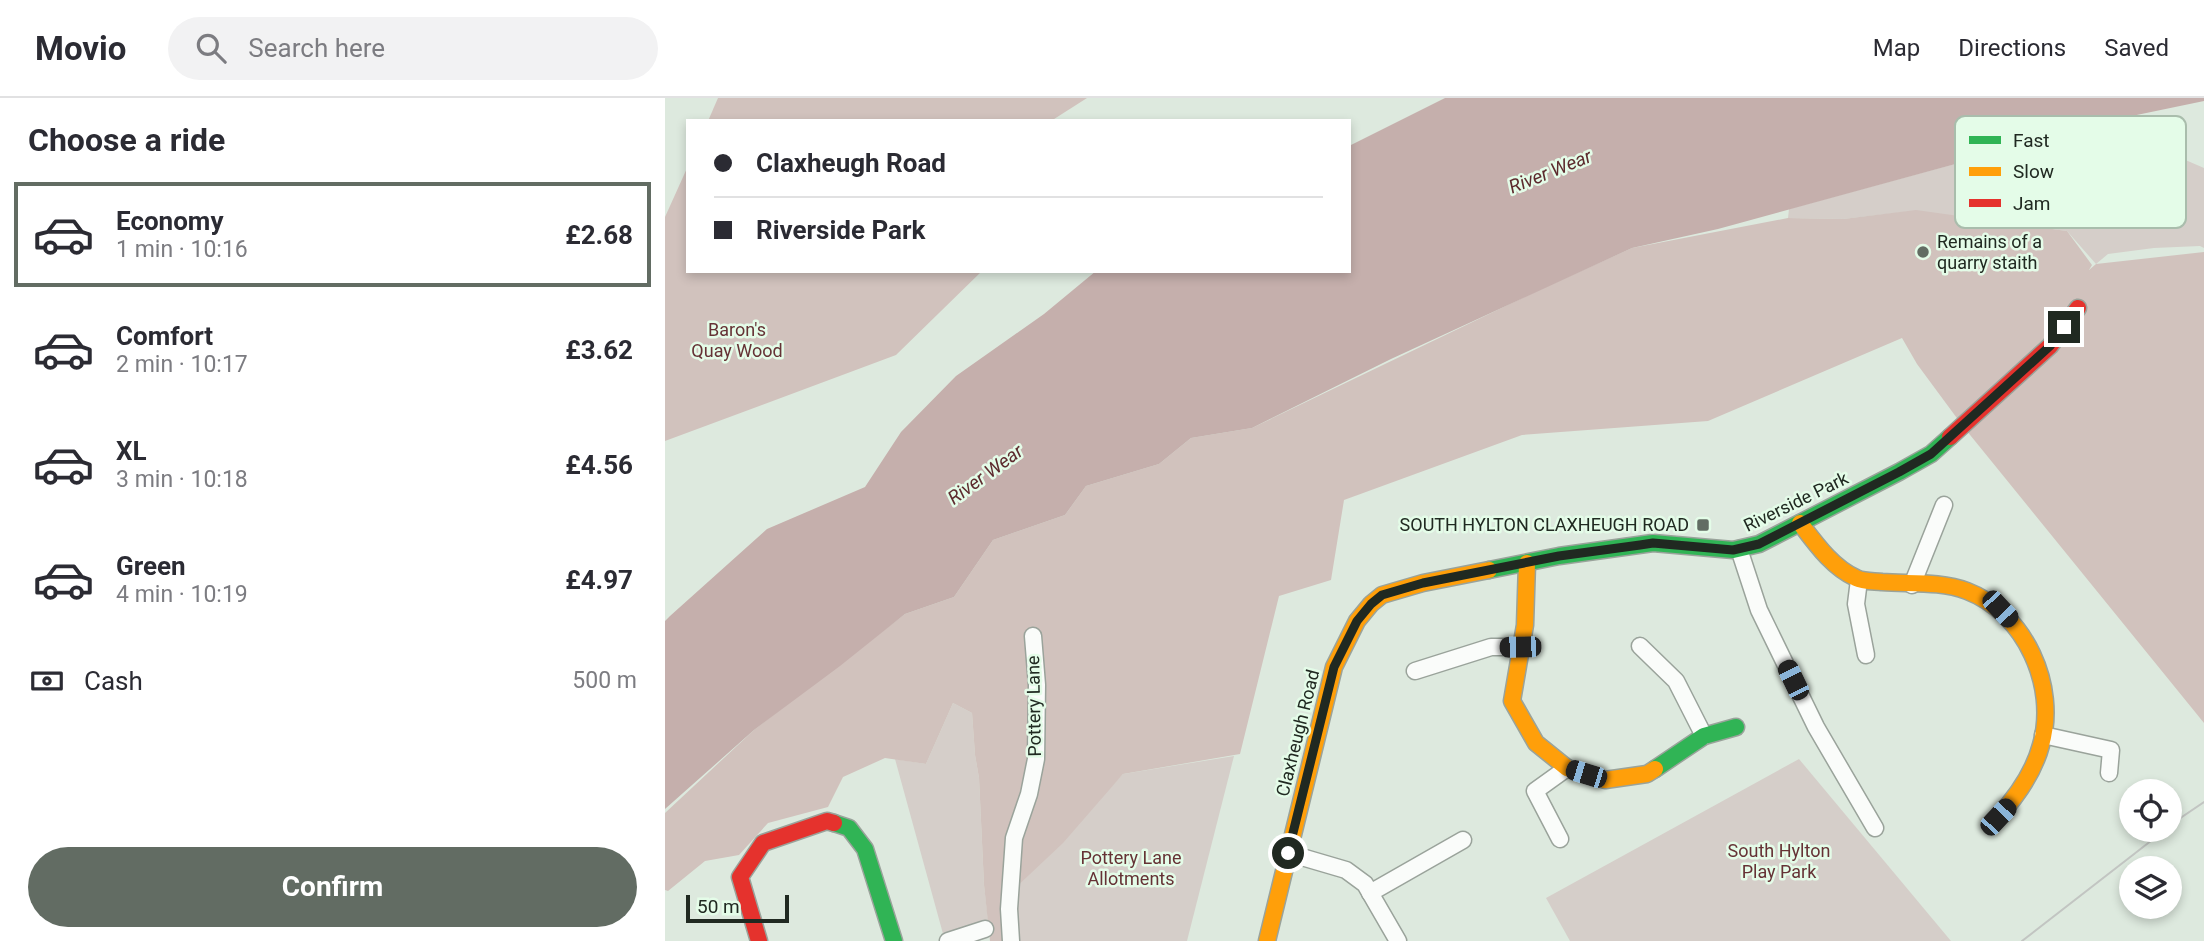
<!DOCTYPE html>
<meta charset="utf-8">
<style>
:root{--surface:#fff;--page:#f2f2f3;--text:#2b2b33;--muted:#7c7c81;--line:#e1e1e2;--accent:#626c63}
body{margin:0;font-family:Roboto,sans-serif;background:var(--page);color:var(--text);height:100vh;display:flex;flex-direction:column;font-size:26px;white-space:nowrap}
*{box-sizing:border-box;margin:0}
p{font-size:23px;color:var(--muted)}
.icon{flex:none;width:38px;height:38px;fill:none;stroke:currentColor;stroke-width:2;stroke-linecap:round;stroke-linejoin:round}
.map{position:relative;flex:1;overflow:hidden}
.panel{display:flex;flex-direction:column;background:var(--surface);width:665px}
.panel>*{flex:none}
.banner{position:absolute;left:21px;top:21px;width:665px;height:154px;border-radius:0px;box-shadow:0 4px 10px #0003;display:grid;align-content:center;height:154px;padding:0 28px;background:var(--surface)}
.fabs{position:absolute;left:1454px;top:681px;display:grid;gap:14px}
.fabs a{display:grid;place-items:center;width:63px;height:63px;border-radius:50%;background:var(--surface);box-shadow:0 4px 10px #0003;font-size:35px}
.scale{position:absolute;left:21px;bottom:18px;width:103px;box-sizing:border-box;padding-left:7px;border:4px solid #202921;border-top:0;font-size:19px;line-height:24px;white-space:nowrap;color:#202921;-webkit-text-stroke:5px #e4fce8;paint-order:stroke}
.end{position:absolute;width:32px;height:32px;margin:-16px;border:9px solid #202921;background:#fff;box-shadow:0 0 0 4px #fff}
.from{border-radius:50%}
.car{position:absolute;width:21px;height:42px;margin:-21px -10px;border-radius:9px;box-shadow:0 0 5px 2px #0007;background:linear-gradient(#222 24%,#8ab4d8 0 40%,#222 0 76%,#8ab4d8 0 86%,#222 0)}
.banner b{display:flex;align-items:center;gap:24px;height:66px;font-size:26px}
.banner b+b{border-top:2px solid var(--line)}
.banner i{width:18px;height:18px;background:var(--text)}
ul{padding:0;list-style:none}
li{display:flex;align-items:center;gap:21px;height:105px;margin:0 14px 10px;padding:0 14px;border:4px solid transparent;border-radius:0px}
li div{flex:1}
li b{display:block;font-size:26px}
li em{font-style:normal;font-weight:700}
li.selected{border-color:var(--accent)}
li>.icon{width:63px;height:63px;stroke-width:1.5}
h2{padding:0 28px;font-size:32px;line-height:84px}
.pay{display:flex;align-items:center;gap:18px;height:77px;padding:0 28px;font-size:26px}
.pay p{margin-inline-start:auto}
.cta{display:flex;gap:14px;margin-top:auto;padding:14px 28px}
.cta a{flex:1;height:80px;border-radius:42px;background:var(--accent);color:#fff;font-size:28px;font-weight:700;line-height:80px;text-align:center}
header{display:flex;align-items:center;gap:42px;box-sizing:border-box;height:98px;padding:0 35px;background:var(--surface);border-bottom:2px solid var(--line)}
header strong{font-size:33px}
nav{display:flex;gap:38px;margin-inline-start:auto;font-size:24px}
.search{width:490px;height:63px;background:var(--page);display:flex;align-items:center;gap:18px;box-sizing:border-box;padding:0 24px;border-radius:38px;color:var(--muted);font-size:26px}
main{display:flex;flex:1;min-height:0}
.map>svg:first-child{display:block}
.green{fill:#d5cec9}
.forest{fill:#d1c2bd}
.water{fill:#c5afac}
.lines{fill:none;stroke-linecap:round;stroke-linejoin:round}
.street-casing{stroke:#9aa39b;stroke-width:19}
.fast-casing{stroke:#9aa39b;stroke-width:19}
.slow-casing{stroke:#9aa39b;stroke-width:19}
.jam-casing{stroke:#9aa39b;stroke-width:19}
.street{stroke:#fafcfa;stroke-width:16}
.fast{stroke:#30b455;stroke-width:16}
.slow{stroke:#ff9f0a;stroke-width:16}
.jam{stroke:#e5322d;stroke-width:16}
.tram{stroke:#c2c5c2;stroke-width:2}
.route{stroke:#202921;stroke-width:9}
.poi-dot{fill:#626c63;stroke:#e4fce8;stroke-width:2.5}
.labels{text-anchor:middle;stroke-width:5;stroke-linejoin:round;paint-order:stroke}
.poi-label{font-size:18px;fill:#202921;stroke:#e4fce8;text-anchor:start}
.park-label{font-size:18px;fill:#653235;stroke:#e4fce8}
.street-label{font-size:18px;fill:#202921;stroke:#e4fce8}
.water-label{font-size:19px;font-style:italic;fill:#5d2b2e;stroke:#e4fce8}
.key{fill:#e4fce8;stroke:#a9bdac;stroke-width:2}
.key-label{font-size:19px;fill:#202921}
</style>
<header>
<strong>Movio</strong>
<div class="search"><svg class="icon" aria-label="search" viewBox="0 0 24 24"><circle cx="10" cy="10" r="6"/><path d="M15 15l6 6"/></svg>Search here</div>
<nav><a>Map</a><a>Directions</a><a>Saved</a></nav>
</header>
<main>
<section class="panel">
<h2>Choose a ride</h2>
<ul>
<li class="selected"><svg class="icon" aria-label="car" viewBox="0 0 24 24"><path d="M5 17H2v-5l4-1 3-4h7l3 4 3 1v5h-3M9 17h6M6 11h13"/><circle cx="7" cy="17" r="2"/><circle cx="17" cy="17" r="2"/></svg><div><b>Economy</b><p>1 min · 10:16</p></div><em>£2.68</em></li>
<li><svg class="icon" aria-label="car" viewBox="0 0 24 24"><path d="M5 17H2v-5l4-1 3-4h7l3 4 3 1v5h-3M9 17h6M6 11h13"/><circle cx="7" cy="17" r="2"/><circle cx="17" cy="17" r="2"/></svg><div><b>Comfort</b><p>2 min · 10:17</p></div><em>£3.62</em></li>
<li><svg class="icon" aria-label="car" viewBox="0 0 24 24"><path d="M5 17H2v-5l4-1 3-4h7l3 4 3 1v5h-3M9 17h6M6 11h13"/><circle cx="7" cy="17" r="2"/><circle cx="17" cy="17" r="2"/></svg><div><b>XL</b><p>3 min · 10:18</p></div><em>£4.56</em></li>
<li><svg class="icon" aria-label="car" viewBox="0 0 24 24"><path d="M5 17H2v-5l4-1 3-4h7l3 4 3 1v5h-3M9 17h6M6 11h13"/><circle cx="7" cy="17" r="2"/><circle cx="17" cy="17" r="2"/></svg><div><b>Green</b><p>4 min · 10:19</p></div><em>£4.97</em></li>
</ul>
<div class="pay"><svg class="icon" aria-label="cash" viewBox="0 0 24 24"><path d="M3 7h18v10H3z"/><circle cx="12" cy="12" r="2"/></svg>Cash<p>500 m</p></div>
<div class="cta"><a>Confirm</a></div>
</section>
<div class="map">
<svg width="1539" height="843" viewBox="0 0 1539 843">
<rect width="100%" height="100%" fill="#dde9de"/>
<g class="green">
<polygon points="1437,26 1539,70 1539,150 1535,148 1489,150 1443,156 1431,166 1402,133 1248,113 1178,121 1123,120 1124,111"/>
<polygon points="288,605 307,615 310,657 314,680 319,787 324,830 280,843 230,661 261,666"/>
<polygon points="569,658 522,843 346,843 345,795 458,676"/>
<polygon points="1134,661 1286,843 905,843 881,800"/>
</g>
<g class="forest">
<polygon points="53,0 422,0 386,23 43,23"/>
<polygon points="23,68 23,173 317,173 231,257 0,343 0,119"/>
<polygon points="1251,112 1402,133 1427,167 1424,172 1431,166 1539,154 1539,625 1297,327 1252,266 1237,240 1043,323 857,337 679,402 666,482 614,498 575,656 458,676 398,745 345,795 346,843 325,843 319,787 314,680 310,657 307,615 288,605 261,666 220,660 178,679 163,709 103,725 74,757 40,763 3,793 0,792 0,715 89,632 240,516 289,499 328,442 400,417 421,388 494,366 526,340 587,330 872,193 967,150 1123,120 1178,121"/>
</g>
<polygon class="water" points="780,0 1539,0 1539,3 1462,19 1053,131 967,150 726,261 587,330 526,340 494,366 421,388 400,417 328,442 289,499 240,516 175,568 89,632 0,711 0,523 5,518 102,431 200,389 236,334 291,278 379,216 431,173 684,173 684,48"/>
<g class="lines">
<defs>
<g id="street">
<polyline points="1074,451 1094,512 1151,629 1210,730"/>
<polyline points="1194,482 1191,506 1201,557"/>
<polyline points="1247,487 1279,407"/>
<polyline points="975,548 1011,583 1039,638"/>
<polyline points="750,573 826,549 855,549"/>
<polyline points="1378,637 1446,652 1444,675"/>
<polyline points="895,741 870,693 902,670"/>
<polyline points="623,755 681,772 700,786 733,843"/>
<polyline points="705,795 798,742"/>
<polyline points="283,843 320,831"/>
<polyline points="346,843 344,811 349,740 364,696 371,661 372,587 368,538"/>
</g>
<g id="fast">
<polyline points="824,472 894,458 988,445 1068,452 1094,446 1234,374 1266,356 1285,339"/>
<polyline points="990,671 1039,638 1071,629"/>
<polyline points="169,725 184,730 200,751 229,843"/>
</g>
<g id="slow">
<path d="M1135,425C1151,446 1167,469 1191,480C1199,484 1209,483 1217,484C1245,486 1276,483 1302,493C1360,515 1393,588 1376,647C1369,674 1352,698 1333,719"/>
<polyline points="862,465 860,527 847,603 871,645 902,670 940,682 982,676 990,671"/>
<polyline points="602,843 669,569 692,523 706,506 717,497 758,485 824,472"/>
</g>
<g id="jam">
<polyline points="1285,339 1385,248 1413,210"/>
<polyline points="94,843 75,779 98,745 162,723 169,725"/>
</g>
</defs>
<use href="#street" class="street-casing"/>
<use href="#fast" class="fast-casing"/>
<use href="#slow" class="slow-casing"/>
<use href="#jam" class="jam-casing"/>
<use href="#street" class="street"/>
<use href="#fast" class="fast"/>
<use href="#slow" class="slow"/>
<use href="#jam" class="jam"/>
<g class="tram">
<polyline points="1505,727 1539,704"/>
<polyline points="1357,843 1500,732"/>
</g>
</g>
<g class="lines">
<polyline class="route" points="623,755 669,569 692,523 706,506 717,497 758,485 894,458 975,447 988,445 1068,452 1094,446 1234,374 1266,356 1385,248 1399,229"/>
</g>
<g class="poi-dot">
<circle cx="1258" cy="154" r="7"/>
<rect x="1031" y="420" width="14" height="14" rx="3.5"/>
</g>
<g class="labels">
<g class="poi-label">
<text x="1272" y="150">Remains of a<tspan x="1272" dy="21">quarry staith</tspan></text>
<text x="1024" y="433" text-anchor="end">SOUTH HYLTON CLAXHEUGH ROAD</text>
</g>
<g class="park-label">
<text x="72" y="238">Baron's<tspan x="72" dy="21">Quay Wood</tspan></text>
<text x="1114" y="759">South Hylton<tspan x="1114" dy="21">Play Park</tspan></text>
<text x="466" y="766">Pottery Lane<tspan x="466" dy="21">Allotments</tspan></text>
</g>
<g class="street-label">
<text transform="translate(1131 404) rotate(-26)" y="6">Riverside Park</text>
<text transform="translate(369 608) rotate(-91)" y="6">Pottery Lane</text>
<text transform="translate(633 635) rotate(-76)" y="6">Claxheugh Road</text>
</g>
<g class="water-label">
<text transform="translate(885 73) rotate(-22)" y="7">River Wear</text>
<text transform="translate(320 376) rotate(-36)" y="7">River Wear</text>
</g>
</g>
<rect x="1290" y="18" width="231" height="112" rx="10" class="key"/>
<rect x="1304" y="38" width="32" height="8" fill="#30b455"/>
<rect x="1304" y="69" width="32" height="9" fill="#ff9f0a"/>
<rect x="1304" y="101" width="32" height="8" fill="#e5322d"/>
<g class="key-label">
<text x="1348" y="49">Fast</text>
<text x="1348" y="80">Slow</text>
<text x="1348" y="112">Jam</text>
</g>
</svg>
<div class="fabs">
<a><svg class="icon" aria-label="locate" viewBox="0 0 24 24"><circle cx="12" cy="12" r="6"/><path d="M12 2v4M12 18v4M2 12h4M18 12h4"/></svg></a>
<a><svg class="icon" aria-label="layers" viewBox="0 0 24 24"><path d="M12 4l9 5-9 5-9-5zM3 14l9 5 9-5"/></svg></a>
</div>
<div class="scale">50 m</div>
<i class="end from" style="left:623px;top:755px"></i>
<i class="end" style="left:1399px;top:229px"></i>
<i class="car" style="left:1335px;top:511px;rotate:137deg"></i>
<i class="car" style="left:855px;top:549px;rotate:269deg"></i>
<i class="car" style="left:1128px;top:582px;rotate:334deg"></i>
<i class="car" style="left:921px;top:676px;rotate:287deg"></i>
<i class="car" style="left:1333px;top:719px;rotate:43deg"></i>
<div class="banner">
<b><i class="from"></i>Claxheugh Road</b>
<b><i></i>Riverside Park</b>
</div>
</div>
</main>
